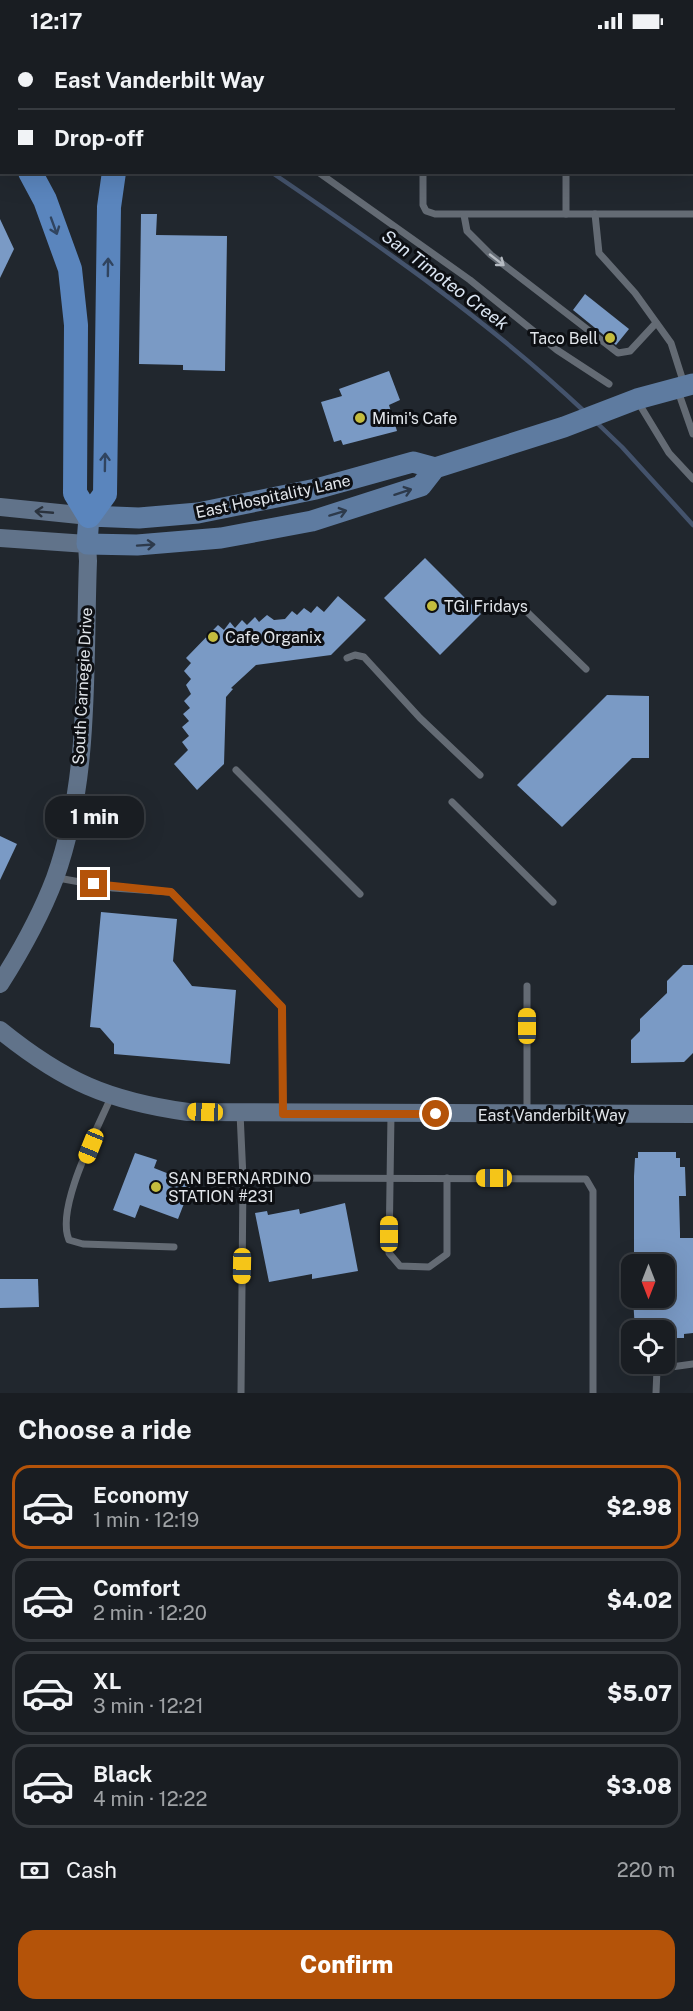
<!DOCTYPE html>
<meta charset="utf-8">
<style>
:root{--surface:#191d22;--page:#22262a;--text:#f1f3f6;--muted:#9fa2a5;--line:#373b40;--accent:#b45309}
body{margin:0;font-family:"Public Sans",sans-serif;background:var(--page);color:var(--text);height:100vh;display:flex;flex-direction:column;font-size:22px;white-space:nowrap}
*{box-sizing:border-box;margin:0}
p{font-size:20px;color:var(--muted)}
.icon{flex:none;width:33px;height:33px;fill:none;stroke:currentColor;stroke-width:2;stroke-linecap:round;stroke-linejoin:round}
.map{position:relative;height:1351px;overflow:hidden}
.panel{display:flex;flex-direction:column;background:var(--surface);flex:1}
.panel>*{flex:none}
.hud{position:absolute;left:0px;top:0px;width:693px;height:132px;box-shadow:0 6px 24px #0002,0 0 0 2px var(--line);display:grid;align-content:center;height:132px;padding:0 18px;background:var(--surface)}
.needle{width:39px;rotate:180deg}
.fabs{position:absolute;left:621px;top:1212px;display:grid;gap:12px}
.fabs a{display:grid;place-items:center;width:54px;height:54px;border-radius:12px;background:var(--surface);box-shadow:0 6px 24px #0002,0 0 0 2px var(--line);font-size:30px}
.end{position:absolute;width:27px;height:27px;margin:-14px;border:8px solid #b45309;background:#fff;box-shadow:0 0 0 3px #fff}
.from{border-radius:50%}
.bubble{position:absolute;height:42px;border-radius:18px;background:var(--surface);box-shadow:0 6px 24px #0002,0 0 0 2px var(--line);font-size:20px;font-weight:800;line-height:42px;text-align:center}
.car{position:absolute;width:18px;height:36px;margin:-18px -9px;border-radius:8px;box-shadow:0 0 4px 2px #0007;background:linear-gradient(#f5c518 24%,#345 0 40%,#f5c518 0 76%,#345 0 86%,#f5c518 0)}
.hud b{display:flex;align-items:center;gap:21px;height:57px;font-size:22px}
.hud b+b{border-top:2px solid var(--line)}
.hud i{width:15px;height:15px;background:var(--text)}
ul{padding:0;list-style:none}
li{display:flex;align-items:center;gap:18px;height:84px;margin:0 12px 9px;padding:0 6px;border:3px solid var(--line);border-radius:18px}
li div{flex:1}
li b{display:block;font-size:22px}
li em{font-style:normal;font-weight:800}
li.current{border-color:var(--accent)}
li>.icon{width:54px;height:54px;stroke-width:1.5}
h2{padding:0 18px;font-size:27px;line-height:72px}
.pay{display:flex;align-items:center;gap:15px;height:66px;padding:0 18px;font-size:22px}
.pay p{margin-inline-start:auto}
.cta{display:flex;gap:12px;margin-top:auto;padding:12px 18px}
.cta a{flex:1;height:69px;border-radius:18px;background:var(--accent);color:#fff;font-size:24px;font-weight:800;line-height:69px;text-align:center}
.status{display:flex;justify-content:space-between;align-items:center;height:42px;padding:0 30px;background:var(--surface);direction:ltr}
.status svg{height:16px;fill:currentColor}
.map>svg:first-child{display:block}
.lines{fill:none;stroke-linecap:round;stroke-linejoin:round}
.stream{stroke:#44536c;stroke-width:4.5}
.building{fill:#7a9ac5}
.lane{stroke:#646b74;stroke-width:7}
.secondary{stroke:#61738a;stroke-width:18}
.primary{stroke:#5e7ba0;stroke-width:21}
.highway{stroke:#5a85bd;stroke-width:24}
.oneway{stroke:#30445f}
.oneway2{stroke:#b5bac1}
.oneway3{stroke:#2d3a4b}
.oneway4{stroke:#2a323d}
.route{stroke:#b45309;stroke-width:8}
.poi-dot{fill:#c4bc3e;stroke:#0d0f13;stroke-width:2}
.labels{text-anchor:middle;stroke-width:6;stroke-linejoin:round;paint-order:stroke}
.poi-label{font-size:16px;fill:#e1e5ea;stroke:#0d0f13;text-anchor:start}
.street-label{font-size:16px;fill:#e1e5ea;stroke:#0d0f13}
.water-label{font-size:18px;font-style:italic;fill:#dbe5f2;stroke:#0d0f13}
</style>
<div class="status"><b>12:17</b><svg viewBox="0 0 49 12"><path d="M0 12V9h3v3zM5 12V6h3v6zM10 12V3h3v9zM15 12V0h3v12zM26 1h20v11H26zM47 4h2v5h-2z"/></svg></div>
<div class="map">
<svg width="693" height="1351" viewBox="0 0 693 1351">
<rect width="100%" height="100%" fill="#21272e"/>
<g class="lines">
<g class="stream">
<polyline points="75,0 77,2"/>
<path d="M271,130C380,204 489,279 585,370"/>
<polyline points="596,380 622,405 693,483"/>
</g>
</g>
<g class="building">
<polygon points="141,172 157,172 156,193 227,194 225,329 183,328 183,323 139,322"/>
<polygon points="0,177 14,207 0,236"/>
<polygon points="585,252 629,287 616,303 573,268"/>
<polygon points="389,329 400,358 389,363 397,389 343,403 341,398 334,400 321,360 342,354 339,347"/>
<polygon points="425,516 481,572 440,613 384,556"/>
<polygon points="338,554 366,578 331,613 256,623 231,646 233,647 226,655 224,722 197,748 174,722 188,708 182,700 189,694 182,685 189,679 183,672 190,666 184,659 191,652 186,643 191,637 184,629 191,621 186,616 218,583 224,588 230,580 235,586 242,578 247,583 255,575 259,580 267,573 274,578 285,577 292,569 297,573 304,566 311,571 317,564 324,570"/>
<polygon points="607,653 649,654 649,716 632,716 562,785 517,743"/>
<polygon points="0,794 17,802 0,838"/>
<polygon points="101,870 177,877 173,919 192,944 236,948 230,1022 114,1012 114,1002 100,986 90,985"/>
<polygon points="683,923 693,923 693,1011 684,1020 631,1021 631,998 640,989 640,977 667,951 667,939"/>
<polygon points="638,1110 676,1110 676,1116 680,1116 680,1125 685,1125 686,1154 679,1154 680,1191 680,1196 693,1196 693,1291 684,1292 684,1296 664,1296 664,1288 635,1288 633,1256 664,1256 664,1222 634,1222 634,1134 635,1116 638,1116"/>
<polygon points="135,1111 157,1118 154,1126 192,1141 178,1177 140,1163 135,1176 113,1168"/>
<polygon points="345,1161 358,1229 312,1237 312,1232 269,1240 255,1171 267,1169 268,1173 299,1167 300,1172"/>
<polygon points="0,1237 38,1237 39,1265 0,1266"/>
</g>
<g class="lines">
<g class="lane">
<polyline points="121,0 124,2"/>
<polyline points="161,0 162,2"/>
<polyline points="137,2 138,0"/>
<polyline points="692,128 693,128"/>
<polyline points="318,130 470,238 557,308 609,342"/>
<polyline points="423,130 423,163 426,169 435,172 693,172"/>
<polyline points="566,130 566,172"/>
<polyline points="595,172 599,211 635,251 671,301 684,342"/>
<polyline points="464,173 467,189 491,213 618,311 630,309 656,281"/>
<polyline points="678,349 693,392"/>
<polyline points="638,360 669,411 693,437"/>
<polyline points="526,569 586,627"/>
<polyline points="347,616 355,613 364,615 420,676 480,733"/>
<polyline points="236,728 360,852"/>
<polyline points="452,760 553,860"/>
<polyline points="58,836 113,846 171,850 282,965 283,1069"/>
<polyline points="527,944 527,1070"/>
<path d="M111,1055C97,1088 55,1166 69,1198L83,1202L174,1205"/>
<polyline points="240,1071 243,1136 241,1351"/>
<polyline points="391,1072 389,1211 400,1224 429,1225 447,1212 447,1136"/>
<polyline points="243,1136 586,1137 593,1149 593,1351"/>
<polyline points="656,1351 657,1327 693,1322"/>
</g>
<g class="secondary">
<polyline points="0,465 89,474"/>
<path d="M0,496L87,502L88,519C84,624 91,736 55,836C41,873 21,909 0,942"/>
<path d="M0,988C63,1039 108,1059 188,1070L693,1072"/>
</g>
<polyline class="primary" points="435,426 421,444 312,479 221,496 137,503 87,502 89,474 139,476 198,471 316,447 413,420 435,426 564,385 637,357 693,342"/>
<g class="highway">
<polyline points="205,2 207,0"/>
<polyline points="0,76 2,78"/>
<polyline points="30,130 45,158 70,227 76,283 75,451 89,474 105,452 109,165 114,130"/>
</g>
</g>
<defs><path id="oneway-shaft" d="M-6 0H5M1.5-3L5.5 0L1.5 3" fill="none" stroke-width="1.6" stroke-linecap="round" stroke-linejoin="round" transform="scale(1.5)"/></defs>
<g class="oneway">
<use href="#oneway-shaft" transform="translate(54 184) rotate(70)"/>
<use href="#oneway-shaft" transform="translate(108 225) rotate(-89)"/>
<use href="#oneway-shaft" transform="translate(105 420) rotate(-89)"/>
</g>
<use class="oneway2" href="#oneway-shaft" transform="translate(497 218) rotate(38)"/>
<g class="oneway3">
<use href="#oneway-shaft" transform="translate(403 450) rotate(-18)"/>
<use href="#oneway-shaft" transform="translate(338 471) rotate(-17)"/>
<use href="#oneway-shaft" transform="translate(146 503) rotate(-4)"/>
</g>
<use class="oneway4" href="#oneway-shaft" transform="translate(44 470) rotate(-175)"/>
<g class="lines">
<polyline class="route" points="94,842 171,850 282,965 283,1072 436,1072"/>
</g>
<g class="poi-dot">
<circle cx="610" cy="296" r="6"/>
<circle cx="360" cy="376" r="6"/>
<circle cx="432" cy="564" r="6"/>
<circle cx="213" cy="595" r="6"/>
<circle cx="156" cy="1145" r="6"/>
</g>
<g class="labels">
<g class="poi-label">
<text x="598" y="302" text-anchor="end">Taco Bell</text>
<text x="372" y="382">Mimi's Cafe</text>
<text x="444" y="570">TGI Fridays</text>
<text x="225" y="601">Cafe Organix</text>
<text x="168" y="1142">SAN BERNARDINO<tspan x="168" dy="18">STATION #231</tspan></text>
</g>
<g class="street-label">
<text transform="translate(273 454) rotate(-12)" y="6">East Hospitality Lane</text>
<text transform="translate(82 644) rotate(-87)" y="6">South Carnegie Drive</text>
<text x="552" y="1079">East Vanderbilt Way</text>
</g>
<g class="water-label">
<text transform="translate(445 238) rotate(37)" y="6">San Timoteo Creek</text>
</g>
</g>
</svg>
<div class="fabs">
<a><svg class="needle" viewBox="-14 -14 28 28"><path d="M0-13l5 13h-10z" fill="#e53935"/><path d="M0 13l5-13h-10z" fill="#9fa2a5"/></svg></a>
<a><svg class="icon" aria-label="locate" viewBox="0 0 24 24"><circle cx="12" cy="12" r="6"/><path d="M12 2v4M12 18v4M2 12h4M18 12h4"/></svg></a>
</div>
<i class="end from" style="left:436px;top:1072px"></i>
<i class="end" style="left:94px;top:842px"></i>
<div class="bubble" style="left:45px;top:754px;width:99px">1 min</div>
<i class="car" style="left:527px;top:984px;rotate:0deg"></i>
<i class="car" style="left:205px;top:1070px;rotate:272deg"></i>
<i class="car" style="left:91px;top:1104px;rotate:202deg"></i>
<i class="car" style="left:494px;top:1136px;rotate:270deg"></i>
<i class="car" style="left:389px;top:1192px;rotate:0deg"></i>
<i class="car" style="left:242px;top:1224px;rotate:181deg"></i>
<div class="hud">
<b><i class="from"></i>East Vanderbilt Way</b>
<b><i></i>Drop-off</b>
</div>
</div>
<section class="panel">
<h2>Choose a ride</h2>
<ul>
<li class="current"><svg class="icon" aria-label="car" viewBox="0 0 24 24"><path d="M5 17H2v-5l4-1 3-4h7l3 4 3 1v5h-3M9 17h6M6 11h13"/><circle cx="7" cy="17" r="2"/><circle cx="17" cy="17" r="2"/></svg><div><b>Economy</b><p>1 min · 12:19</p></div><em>$2.98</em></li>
<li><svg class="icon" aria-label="car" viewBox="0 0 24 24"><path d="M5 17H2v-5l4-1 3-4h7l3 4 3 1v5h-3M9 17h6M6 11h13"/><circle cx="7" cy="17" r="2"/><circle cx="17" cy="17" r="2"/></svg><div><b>Comfort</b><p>2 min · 12:20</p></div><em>$4.02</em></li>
<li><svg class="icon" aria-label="car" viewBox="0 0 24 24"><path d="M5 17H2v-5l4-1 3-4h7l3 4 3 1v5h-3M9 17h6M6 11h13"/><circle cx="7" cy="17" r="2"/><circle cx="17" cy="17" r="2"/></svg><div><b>XL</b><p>3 min · 12:21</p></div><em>$5.07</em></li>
<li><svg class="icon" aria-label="car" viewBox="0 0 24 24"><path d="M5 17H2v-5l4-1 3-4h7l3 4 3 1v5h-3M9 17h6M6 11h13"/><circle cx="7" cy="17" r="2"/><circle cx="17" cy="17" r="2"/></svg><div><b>Black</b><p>4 min · 12:22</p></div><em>$3.08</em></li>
</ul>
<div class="pay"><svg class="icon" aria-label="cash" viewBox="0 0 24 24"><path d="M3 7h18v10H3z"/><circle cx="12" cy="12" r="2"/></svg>Cash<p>220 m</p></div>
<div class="cta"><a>Confirm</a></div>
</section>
